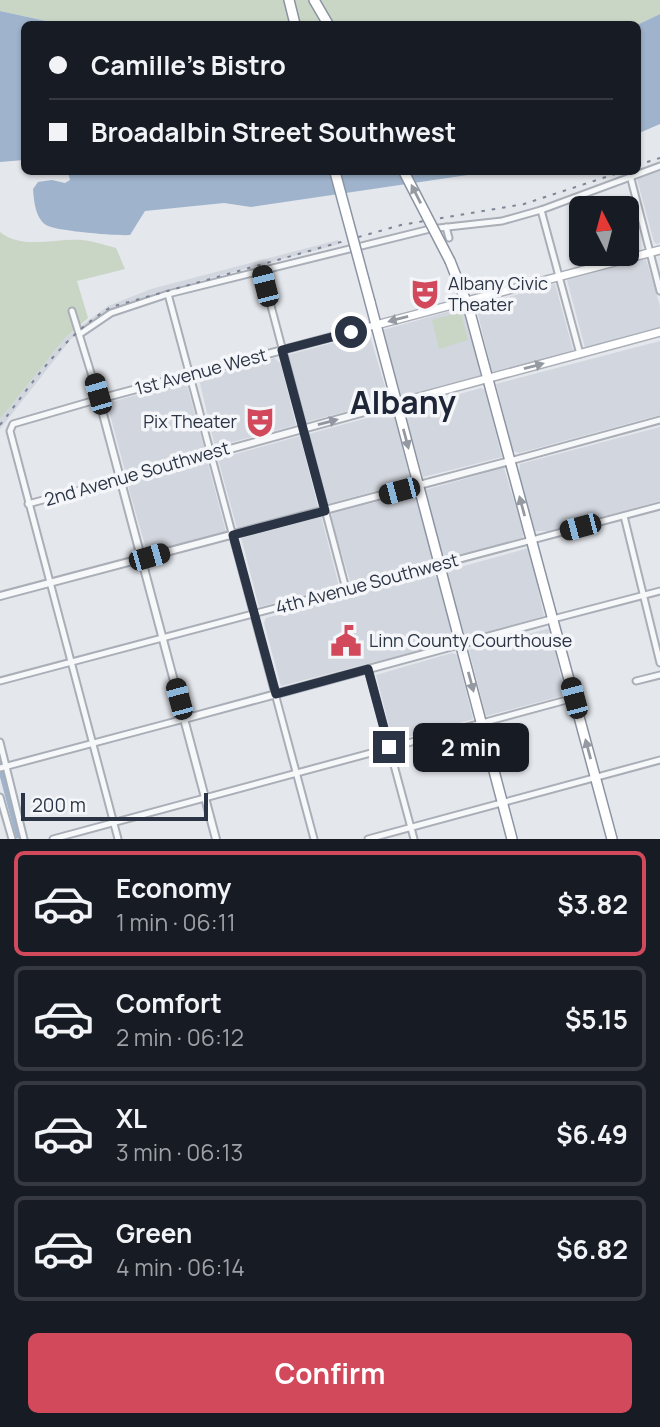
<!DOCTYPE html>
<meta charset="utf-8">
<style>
:root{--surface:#171b24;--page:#20242c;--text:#f1f3f6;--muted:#9ea1a6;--line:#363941;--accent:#d1495b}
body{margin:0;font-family:Manrope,sans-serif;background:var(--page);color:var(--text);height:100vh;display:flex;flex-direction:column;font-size:26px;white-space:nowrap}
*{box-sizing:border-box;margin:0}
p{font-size:23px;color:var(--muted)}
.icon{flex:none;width:38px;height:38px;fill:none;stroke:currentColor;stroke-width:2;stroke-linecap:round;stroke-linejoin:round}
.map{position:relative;height:839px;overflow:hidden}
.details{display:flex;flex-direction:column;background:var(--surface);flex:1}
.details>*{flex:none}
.banner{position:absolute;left:21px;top:21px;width:620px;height:154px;border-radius:10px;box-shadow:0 2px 5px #0004;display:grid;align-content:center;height:154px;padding:0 28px;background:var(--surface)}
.needle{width:46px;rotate:354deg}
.controls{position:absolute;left:569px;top:196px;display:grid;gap:14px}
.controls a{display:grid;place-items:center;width:70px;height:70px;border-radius:10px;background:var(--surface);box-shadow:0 2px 5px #0004;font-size:35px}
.scale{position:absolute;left:21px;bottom:18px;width:187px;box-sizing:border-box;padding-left:7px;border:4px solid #2b3445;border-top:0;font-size:19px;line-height:24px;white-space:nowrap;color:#2b3445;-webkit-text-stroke:5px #f4f6f9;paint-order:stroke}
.end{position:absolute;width:32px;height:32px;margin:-16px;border:9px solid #2b3445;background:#fff;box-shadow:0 0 0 4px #fff}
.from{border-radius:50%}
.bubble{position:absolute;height:49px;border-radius:10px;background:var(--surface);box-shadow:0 2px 5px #0004;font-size:23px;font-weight:700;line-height:49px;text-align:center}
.car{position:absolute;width:21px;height:42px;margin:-21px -10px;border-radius:9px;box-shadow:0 0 5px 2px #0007;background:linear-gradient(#222 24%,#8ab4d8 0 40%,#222 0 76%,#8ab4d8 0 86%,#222 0)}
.banner b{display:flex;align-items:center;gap:24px;height:66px;font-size:26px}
.banner b+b{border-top:2px solid var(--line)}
.banner i{width:18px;height:18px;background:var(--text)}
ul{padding:12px 0 0;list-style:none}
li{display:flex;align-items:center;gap:21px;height:105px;margin:0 14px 10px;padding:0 14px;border:4px solid var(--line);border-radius:10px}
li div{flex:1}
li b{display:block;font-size:26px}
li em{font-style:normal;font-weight:700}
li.selected{border-color:var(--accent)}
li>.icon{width:63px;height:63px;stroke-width:1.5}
.primary-button{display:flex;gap:14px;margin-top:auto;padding:14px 28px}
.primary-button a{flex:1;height:80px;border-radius:10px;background:var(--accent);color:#fff;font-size:28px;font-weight:700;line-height:80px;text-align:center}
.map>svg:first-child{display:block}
.built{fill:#d2d6de}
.green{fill:#c9d6c5}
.water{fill:#9fb4cc}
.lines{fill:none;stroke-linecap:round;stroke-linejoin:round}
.minor-casing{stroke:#a9aeb7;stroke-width:9}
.tertiary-casing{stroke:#a9aeb7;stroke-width:10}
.secondary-casing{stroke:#a9aeb7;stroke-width:10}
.trunk-casing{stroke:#8b94a3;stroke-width:12}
.minor{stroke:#f7f8fa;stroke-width:5}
.tertiary{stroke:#f7f8fa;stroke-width:6}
.secondary{stroke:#fff;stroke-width:7}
.trunk{stroke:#fff;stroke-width:9}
.rail{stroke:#7d8696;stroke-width:2;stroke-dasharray:3.5 7;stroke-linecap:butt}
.trunk-bridge-casing{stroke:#8b94a3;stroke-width:12;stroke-linecap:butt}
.trunk-bridge{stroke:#fff;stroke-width:9}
.oneway{fill:#959aa2}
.oneway2{fill:#9196a0}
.route{stroke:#2b3445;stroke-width:9}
.labels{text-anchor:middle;stroke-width:7;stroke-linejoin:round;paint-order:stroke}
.poi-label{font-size:18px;fill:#2b3445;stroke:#f4f6f9;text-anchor:start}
.street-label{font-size:18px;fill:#2b3445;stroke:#f4f6f9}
.town-label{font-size:32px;font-weight:bold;fill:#1d2536;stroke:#f4f6f9}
</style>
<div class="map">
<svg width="660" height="839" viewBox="0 0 660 839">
<rect width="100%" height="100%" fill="#e4e7ec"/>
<g class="built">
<polygon points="660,170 660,243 657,244 654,242 637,179"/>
<polygon points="338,240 339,244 155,293 104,313 71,339 0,429 0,419 65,338 108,306 151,289"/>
<polygon points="646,259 660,306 660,329 585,348 567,280"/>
<polygon points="555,284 573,350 492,372 476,306"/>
<polygon points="461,308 465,311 481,376 401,397 383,330"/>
<polygon points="369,333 389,400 306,422 288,355"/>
<polygon points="660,341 660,415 519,453 513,451 496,384"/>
<polygon points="274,358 281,364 296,425 215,447 199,379"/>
<polygon points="186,382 205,451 125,471 107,403"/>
<polygon points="481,388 485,390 502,457 423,477 404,410"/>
<polygon points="389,412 394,415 410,478 409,482 327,504 309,434"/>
<polygon points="660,427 660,501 549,531 535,531 519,474 520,464"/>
<polygon points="300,436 318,507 237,528 218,459"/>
<polygon points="207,460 226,532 147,552 128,486 130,482"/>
<polygon points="504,468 524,534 522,538 441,559 425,490"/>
<polygon points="412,493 415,495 433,560 351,584 331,519 332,513"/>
<polygon points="321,516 339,586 259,607 241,537"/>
<polygon points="529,548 544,616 464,638 446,571"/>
<polygon points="433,575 438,579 453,637 448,643 281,686 264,623 266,618"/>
<polygon points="550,628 565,695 486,716 469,650"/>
<polygon points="452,653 457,655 473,719 393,741 376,675"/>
</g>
<g class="green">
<polygon points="0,0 660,0 660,14 637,25 60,24 0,11"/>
<path d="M0,232C22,250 55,238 82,240C93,241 105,245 116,248L125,269L77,281L88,318L65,338L0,419Z"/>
<polygon points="461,312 468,340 439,349 432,320"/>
</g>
<g class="water">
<polygon points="0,11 60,24 24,24 24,160 0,162"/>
<polygon points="660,14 660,124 637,134 637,25"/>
<path d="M68,172H488L251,207L224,203L145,211L130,235C117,236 55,231 46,225C35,217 34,201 33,189L38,182L52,180L65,183L70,180Z"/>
<polygon points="0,757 22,839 16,838 0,777"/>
</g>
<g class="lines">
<defs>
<g id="minor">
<polyline points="631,179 660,291"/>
<polyline points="541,210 580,354"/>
<polyline points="446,227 449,238"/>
<polyline points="262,272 346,589"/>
<polyline points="168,294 314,839"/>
<polyline points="72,311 99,399 13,424 10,431 118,839"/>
<polyline points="80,334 111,313 168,294 430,229 502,221 541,210 660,166"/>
<polyline points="510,461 660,420"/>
<polyline points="28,504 121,479"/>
<polyline points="624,516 660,663"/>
<polyline points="553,619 660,591"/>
<polyline points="368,669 414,839"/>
<polyline points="0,681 660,506"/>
<polyline points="636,681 660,675"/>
<polyline points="0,742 24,839"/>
<polyline points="0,768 184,719"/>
<polyline points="0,797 12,839"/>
<polyline points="53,839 574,698"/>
<polyline points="368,839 660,760"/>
</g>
<g id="tertiary">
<polyline points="121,479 397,403"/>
<polyline points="0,596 510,461"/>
<polyline points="184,719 553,619"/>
<polyline points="216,839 99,399 376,325"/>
</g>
<g id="secondary">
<polyline points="376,325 660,250"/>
<polyline points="397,403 660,332"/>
</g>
<g id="trunk">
<polyline points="289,0 295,24"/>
<polyline points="314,0 328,24"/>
<polyline points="450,261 469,309 612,839"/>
<polyline points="370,302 512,839"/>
</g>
</defs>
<use href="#minor" class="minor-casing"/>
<use href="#tertiary" class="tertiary-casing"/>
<use href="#secondary" class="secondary-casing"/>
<use href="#trunk" class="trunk-casing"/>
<use href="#minor" class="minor"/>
<use href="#tertiary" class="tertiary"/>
<use href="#secondary" class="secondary"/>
<use href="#trunk" class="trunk"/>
<g class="rail">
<polyline points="637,165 660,158"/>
<path d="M0,425C34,381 63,336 111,307L401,225L524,204L621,172"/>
</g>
<defs>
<g id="trunk-bridge">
<polyline points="335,172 370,302"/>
<polyline points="404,172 450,261"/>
</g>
</defs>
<use href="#trunk-bridge" class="trunk-bridge-casing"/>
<use href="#trunk-bridge" class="trunk-bridge"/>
</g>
<defs><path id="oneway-solid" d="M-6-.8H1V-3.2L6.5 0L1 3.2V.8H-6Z" transform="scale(1.75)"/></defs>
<g class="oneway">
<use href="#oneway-solid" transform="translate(416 194) rotate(-117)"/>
<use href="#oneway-solid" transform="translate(398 319) rotate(165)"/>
<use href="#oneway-solid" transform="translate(534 366) rotate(-15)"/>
<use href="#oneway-solid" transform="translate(406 439) rotate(75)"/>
<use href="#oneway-solid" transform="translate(522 506) rotate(-105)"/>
<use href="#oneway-solid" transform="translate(471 682) rotate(75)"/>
<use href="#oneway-solid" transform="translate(588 749) rotate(-105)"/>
</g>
<use class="oneway2" href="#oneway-solid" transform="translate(328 422) rotate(-15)"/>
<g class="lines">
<polyline class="route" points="351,332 282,350 325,511 233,535 276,694 368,669 389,747"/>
</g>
<defs>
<symbol id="theatre-bare" viewBox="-9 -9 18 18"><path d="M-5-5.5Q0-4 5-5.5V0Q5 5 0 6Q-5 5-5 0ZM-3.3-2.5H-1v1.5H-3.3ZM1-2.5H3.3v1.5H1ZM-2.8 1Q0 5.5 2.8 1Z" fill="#d1495b" stroke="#f4f6f9" stroke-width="2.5" paint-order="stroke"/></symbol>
<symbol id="civic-bare" viewBox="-9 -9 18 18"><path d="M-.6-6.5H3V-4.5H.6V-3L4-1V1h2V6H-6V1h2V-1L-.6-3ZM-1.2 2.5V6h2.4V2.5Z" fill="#d1495b" stroke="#f4f6f9" stroke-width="2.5" paint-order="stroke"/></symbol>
</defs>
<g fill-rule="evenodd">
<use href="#theatre-bare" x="403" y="272" width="44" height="44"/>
<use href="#theatre-bare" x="238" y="400" width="44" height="44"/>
<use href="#civic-bare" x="324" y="619" width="44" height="44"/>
</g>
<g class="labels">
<g class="poi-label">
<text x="448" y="290">Albany Civic<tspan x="448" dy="21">Theater</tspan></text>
<text x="237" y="428" text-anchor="end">Pix Theater</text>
<text x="369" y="647">Linn County Courthouse</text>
</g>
<g class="street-label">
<text transform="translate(201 372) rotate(-15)" y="6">1st Avenue West</text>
<text transform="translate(137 474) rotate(-16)" y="6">2nd Avenue Southwest</text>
<text transform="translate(367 584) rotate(-15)" y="6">4th Avenue Southwest</text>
</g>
<g class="town-label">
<text x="403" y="414">Albany</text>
</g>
</g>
</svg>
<div class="controls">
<a><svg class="needle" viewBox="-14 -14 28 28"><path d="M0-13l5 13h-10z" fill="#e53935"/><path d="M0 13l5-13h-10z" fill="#9ea1a6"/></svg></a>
</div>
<div class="scale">200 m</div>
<i class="end from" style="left:351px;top:332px"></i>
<i class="end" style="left:389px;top:747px"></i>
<div class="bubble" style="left:413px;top:723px;width:116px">2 min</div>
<i class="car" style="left:265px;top:286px;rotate:346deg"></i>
<i class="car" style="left:98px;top:394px;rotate:344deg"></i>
<i class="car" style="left:399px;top:491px;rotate:255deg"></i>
<i class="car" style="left:580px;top:527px;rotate:255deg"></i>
<i class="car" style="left:149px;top:557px;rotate:74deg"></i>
<i class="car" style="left:574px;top:698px;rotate:345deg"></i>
<i class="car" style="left:179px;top:699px;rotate:345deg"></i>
<div class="banner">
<b><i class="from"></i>Camille's Bistro</b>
<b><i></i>Broadalbin Street Southwest</b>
</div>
</div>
<section class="details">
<ul>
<li class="selected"><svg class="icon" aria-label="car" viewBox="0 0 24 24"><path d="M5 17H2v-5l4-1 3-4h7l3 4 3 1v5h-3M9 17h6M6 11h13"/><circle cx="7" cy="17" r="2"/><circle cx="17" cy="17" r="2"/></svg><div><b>Economy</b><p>1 min · 06:11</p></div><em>$3.82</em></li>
<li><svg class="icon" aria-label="car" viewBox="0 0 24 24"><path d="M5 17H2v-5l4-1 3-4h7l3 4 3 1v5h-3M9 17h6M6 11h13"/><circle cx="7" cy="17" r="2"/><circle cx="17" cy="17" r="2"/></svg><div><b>Comfort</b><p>2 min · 06:12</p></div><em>$5.15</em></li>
<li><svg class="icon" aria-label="car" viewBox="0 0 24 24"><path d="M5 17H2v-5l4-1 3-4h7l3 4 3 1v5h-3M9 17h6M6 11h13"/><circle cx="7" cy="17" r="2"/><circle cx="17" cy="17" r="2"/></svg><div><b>XL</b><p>3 min · 06:13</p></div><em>$6.49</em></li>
<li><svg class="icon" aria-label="car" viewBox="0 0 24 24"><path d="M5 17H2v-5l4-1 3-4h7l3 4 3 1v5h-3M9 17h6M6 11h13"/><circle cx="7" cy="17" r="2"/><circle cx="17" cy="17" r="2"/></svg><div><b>Green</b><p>4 min · 06:14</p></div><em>$6.82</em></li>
</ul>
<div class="primary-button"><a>Confirm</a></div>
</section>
